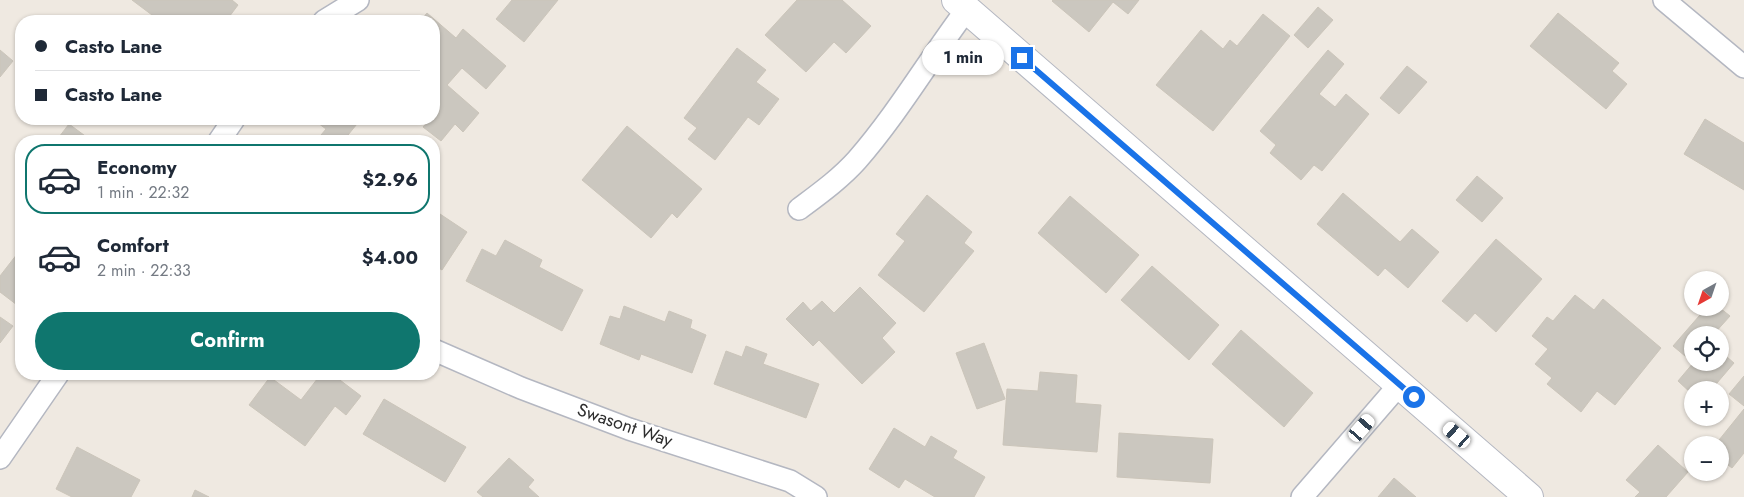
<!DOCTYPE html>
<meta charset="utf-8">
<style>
:root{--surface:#fff;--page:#f6f6f7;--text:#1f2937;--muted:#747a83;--line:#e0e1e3;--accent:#0f766e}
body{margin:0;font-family:Jost,sans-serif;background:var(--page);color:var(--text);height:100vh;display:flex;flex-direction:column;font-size:19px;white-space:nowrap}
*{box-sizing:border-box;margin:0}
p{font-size:16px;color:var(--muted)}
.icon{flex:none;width:28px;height:28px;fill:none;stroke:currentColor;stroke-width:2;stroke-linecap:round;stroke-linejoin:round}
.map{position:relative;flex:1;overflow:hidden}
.sheet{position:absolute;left:15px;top:135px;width:425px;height:245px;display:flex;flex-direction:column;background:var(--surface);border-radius:20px;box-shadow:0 1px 4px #0004}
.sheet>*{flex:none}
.guide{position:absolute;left:15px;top:15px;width:425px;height:110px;border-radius:20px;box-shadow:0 1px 4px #0004;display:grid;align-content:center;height:110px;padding:0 20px;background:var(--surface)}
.needle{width:32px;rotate:220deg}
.controls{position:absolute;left:1684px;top:271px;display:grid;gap:10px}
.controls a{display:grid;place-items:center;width:45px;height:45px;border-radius:50%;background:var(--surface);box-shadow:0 1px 4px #0004;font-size:25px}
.end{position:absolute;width:22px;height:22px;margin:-11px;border:6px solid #1a73e8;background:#fff;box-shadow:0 0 0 2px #fff}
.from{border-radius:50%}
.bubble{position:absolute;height:35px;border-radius:18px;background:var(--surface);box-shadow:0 1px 4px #0004;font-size:16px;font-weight:700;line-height:35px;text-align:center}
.car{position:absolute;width:15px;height:30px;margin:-15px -8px;border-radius:6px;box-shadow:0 0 4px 1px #0007;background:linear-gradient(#fff 24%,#345 0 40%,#fff 0 76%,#345 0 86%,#fff 0)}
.guide b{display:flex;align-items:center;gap:18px;height:48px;font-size:19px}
.guide b+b{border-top:1px solid var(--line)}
.guide i{width:12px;height:12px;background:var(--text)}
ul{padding:9px 0 0;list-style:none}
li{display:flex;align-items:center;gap:15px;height:70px;margin:0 10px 8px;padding:0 10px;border:2px solid transparent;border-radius:20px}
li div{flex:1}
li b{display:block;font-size:19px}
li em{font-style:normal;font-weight:700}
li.active{border-color:var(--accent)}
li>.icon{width:45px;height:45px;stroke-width:1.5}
.button{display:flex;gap:10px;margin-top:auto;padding:10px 20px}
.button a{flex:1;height:58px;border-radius:30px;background:var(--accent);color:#fff;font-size:20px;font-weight:700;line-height:58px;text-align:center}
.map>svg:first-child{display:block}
.building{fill:#cbc7bf;stroke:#cbc5ba}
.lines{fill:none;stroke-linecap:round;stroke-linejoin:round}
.street-casing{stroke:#b4b7c1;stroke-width:24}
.secondary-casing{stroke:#b4b7c1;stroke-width:30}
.street{stroke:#fff;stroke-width:21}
.secondary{stroke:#fff;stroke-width:28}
.route{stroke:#1a73e8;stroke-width:6}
.labels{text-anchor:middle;stroke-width:5;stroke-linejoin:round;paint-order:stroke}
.street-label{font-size:18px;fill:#2e2e2e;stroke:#fff}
</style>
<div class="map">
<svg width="1744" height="497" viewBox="0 0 1744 497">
<rect width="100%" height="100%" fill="#efe9e1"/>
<g class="building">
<polygon points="132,0 232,0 238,5 226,21 204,21 201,19 200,21 160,21"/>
<polygon points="512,0 558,0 524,42 496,19"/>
<polygon points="797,0 842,0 871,26 846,53 834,42 806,72 765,35"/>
<polygon points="1053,0 1139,0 1128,14 1113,2 1089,32 1052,1"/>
<polygon points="1318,7 1333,20 1308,48 1294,35"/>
<polygon points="427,13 456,38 463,29 506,66 486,89 462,68 447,85 479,113 463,132 455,124 441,141 423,127 430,119 434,119 434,21 420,21"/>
<polygon points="1558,13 1619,63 1612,71 1627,84 1606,109 1530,46"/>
<polygon points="1263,14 1290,36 1213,131 1156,85 1201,30 1223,49 1230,40 1237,46"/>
<polygon points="737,48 766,70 756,82 779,99 759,125 748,117 715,160 688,139 697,128 684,118"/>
<polygon points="0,50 13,61 0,77"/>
<polygon points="1328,50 1344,64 1319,94 1335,107 1346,94 1369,114 1322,171 1314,165 1301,180 1270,153 1276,145 1260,131"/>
<polygon points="1407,66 1427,82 1399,114 1380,98"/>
<polygon points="322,119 361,119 348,135 356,141 316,141 326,129 318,123"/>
<polygon points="409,119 420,119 415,124"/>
<polygon points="1705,119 1744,143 1744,190 1684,154"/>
<polygon points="69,124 92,141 56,141"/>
<polygon points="627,126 702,189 677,218 672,213 651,238 582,180"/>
<polygon points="1477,176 1503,198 1482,222 1456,200"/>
<polygon points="1343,193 1400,242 1412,229 1439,252 1408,288 1385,268 1378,276 1317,224"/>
<polygon points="927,195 972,232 964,243 974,251 924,312 878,275 905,241 896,234"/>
<polygon points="1070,196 1139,255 1106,293 1038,233"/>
<polygon points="434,210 467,232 442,270 434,265"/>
<polygon points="1496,239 1542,279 1496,332 1475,313 1467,322 1442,301"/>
<polygon points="505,240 542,260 539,267 583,290 562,331 466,281 482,249 496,256"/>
<polygon points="21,249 21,308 0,292 0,276"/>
<polygon points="1152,266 1219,325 1189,360 1121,300"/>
<polygon points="860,287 896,323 882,338 895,352 862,384 819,340 813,346 786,319 803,302 811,311 822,301 834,313"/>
<polygon points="1575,295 1594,310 1603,299 1661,348 1615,405 1597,391 1581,412 1547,384 1552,378 1535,364 1548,349 1532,336 1547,317 1553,321"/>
<polygon points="624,306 665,322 669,311 692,320 690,328 706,335 692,373 641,354 639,360 600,344 610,316 620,319"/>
<polygon points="1706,308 1720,308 1730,316 1713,335 1692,335 1691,361 1673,346"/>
<polygon points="0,317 13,326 0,343"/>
<polygon points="1241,330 1313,393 1284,427 1212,364"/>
<polygon points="984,343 1005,399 977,409 956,353"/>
<polygon points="746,346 767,354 763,364 819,384 806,418 714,384 726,351 742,357"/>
<polygon points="1720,351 1734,363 1711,390 1692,390 1692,394 1678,381 1694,362 1720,362"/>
<polygon points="1040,372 1077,375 1075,403 1101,405 1097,452 1003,445 1007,389 1038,391"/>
<polygon points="321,374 332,374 361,396 346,415 335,406 305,446 249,405 270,377 301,400"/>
<polygon points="1744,376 1744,406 1729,394"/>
<polygon points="384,399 466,447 445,482 363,434"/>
<polygon points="1744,409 1744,453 1732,468 1720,459 1720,445 1715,445"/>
<polygon points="894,428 925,447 931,436 957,451 953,458 985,477 974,497 935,497 905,479 899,488 869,469"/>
<polygon points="1119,433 1213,439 1210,483 1117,477"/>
<polygon points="1658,445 1688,472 1666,497 1635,497 1640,492 1626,480"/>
<polygon points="77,447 140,480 131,497 72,497 56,489"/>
<polygon points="509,458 534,480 528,487 539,497 483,497 477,492"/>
<polygon points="1394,478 1416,497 1378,497"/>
<polygon points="195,490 209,497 192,497"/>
</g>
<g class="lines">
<defs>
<g id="street">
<polyline points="1664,0 1744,67"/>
<polyline points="324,21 358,0"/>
<polyline points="219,141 234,119"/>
<path d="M799,209C819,194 840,179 857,160C898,113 930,58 967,9"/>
<polyline points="434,350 521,388 629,429 790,481 816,497"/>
<polyline points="0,458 58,374"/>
<polyline points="1302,497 1399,385"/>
</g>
<polyline id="secondary" points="956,0 1529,497"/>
</defs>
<use href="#street" class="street-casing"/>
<use href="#secondary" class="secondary-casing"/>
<use href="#street" class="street"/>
<use href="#secondary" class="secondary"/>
</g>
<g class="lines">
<polyline class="route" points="1022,58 1414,397"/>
</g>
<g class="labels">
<g class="street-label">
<text transform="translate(625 425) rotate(19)" y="6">Swasont Way</text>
</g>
</g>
</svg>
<div class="controls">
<a><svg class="needle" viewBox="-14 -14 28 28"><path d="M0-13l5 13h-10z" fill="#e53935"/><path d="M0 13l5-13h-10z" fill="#747a83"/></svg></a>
<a><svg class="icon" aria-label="locate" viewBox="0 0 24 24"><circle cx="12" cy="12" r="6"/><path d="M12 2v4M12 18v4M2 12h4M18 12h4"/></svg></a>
<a>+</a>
<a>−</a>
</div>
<i class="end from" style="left:1414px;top:397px"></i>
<i class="end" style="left:1022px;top:58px"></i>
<div class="bubble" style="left:922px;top:40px;width:82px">1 min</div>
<i class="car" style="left:1362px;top:428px;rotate:41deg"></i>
<i class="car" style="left:1457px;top:435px;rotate:311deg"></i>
<div class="guide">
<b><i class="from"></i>Casto Lane</b>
<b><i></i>Casto Lane</b>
</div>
<section class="sheet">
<ul>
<li class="active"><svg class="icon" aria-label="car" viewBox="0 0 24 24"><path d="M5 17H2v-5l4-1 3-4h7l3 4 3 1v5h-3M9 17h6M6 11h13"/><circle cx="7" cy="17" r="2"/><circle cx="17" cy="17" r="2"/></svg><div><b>Economy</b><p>1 min · 22:32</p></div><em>$2.96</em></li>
<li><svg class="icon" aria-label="car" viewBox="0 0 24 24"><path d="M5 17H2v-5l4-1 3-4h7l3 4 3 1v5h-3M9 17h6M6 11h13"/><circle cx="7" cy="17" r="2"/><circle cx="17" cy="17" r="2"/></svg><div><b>Comfort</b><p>2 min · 22:33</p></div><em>$4.00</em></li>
</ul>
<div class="button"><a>Confirm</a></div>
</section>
</div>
